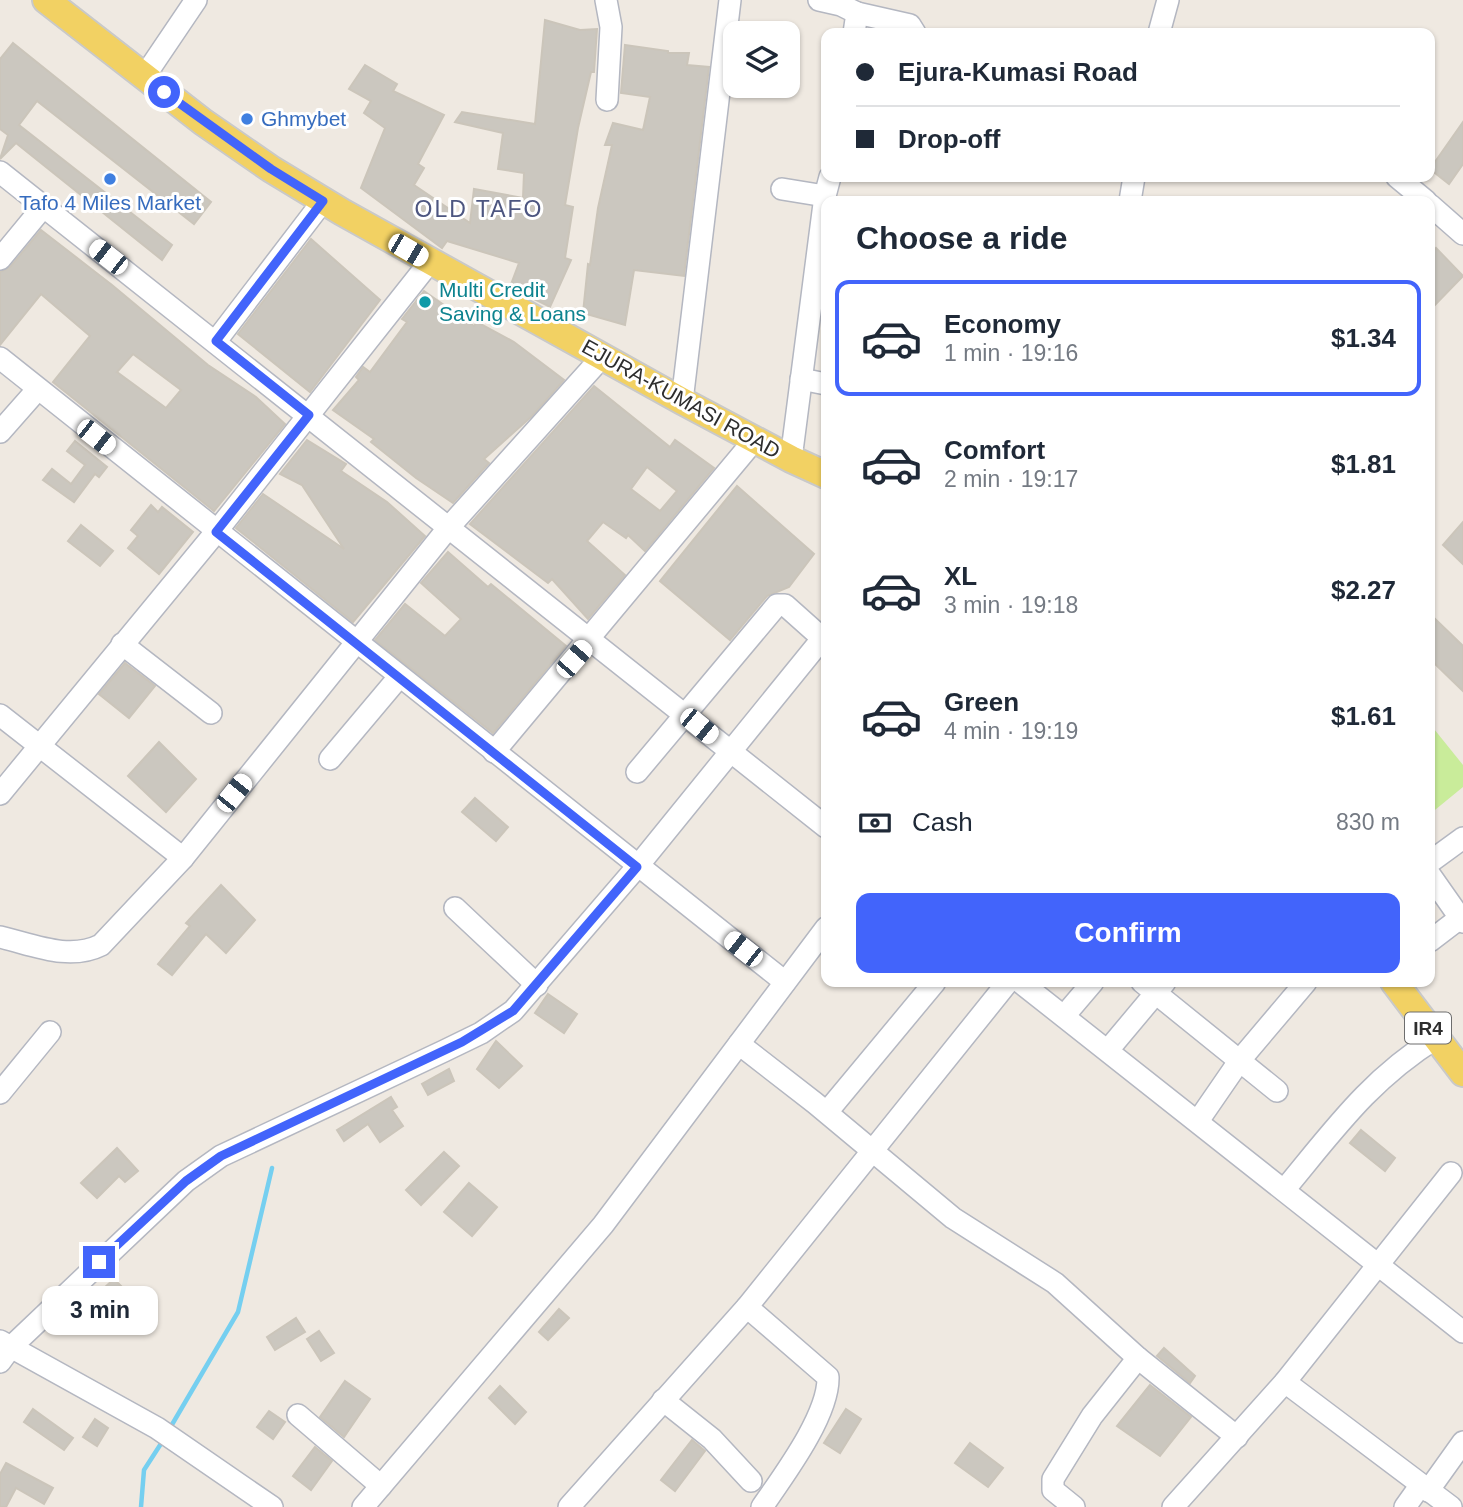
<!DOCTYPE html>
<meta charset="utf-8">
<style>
:root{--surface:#fff;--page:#f2f2f3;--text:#1f2937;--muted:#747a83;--line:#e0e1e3;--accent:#4264fb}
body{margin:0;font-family:Helvetica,sans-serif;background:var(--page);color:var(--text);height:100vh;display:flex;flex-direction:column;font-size:26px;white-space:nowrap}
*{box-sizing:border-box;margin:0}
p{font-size:23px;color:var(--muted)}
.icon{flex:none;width:38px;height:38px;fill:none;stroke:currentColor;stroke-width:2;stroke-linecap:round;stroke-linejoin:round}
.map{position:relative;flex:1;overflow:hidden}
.panel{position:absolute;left:821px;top:196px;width:614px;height:791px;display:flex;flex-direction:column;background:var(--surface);border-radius:14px;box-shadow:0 2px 5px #0004}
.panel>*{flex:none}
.banner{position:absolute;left:821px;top:28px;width:614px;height:154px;border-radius:14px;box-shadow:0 2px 5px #0004;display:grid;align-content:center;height:154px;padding:0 35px;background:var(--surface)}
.fabs{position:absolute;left:723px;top:21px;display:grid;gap:14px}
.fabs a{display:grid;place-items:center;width:77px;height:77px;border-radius:14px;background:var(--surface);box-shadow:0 2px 5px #0004;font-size:35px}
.end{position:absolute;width:32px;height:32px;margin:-16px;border:9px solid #4264fb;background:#fff;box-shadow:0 0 0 4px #fff}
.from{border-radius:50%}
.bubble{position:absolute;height:49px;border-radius:14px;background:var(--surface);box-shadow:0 2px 5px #0004;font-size:23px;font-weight:700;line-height:49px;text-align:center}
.car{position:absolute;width:21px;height:42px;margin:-21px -10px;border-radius:9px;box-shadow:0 0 5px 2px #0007;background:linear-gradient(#fff 24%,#345 0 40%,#fff 0 76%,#345 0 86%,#fff 0)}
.banner b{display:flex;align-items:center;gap:24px;height:66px;font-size:26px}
.banner b+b{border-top:2px solid var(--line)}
.banner i{width:18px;height:18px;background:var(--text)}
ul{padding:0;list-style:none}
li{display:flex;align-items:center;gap:21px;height:116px;margin:0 14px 10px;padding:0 21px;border:4px solid transparent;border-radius:14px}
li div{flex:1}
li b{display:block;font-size:26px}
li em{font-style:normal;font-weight:700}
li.on{border-color:var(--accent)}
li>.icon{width:63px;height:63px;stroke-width:1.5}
h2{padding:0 35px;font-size:32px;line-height:84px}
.pay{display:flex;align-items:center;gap:18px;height:77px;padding:0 35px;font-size:26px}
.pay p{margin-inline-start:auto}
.button{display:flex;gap:14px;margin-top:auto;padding:14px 35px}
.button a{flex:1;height:80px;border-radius:14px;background:var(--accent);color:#fff;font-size:28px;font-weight:700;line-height:80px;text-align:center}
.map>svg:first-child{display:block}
.pitch{fill:#c9ec9a}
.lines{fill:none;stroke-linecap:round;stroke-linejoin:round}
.stream{stroke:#75cff0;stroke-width:4.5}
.building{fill:#cbc7bf;stroke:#cbc5ba;stroke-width:2;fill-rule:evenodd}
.minor-casing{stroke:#b4b7c1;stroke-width:24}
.major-casing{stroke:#c9c9c9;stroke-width:30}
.minor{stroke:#fff;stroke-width:21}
.major{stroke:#f2d163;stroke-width:26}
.route{stroke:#4264fb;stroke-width:9}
.shop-dot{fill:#3f7fe0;stroke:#fff;stroke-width:2.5}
.culture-dot{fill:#0f9aa8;stroke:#fff;stroke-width:2.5}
.labels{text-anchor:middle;stroke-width:6;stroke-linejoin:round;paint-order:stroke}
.shield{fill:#fff;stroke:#6d6d6d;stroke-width:2}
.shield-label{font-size:19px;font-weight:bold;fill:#2e2e2e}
.shop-label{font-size:21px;fill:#366cbe;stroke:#fff;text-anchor:start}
.culture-label{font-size:21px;fill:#0d838f;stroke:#fff;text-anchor:start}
.street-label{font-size:21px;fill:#2e2e2e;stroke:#fff}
.neighbourhood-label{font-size:23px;letter-spacing:2px;fill:#4d5680;stroke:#fff}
</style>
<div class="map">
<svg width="1463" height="1507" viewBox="0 0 1463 1507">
<rect width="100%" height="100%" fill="#efe9e1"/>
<polygon class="pitch" points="1430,724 1463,765 1463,787 1430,814"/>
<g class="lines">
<g class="stream">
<polyline points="170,1428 238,1312 272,1168"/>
<polyline points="141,1507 144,1470 164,1439"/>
</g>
</g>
<g class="building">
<polygon points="545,20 580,30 597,29 594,72 591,72 578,128 565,205 573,207 565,258 571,260 550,307 510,287 519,263 447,241 442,248 361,188 385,128 364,113 371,101 349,89 365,65 397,84 393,91 444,115 418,164 424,168 414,185 470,223 474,189 523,198 524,173 498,169 503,133 455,122 462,112 535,124"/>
<polygon points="13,43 211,202 194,224 37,101 19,125 172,245 162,260 16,143 0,159 8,135 0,129 0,59"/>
<polygon points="625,45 668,51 668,53 689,53 687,65 709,67 684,276 634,270 625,325 583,313 588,264 590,265 598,208 612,145 605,145 613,123 643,130 650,97 621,93"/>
<polygon points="1463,122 1463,164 1449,184 1430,169"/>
<path d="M41,230L112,285L208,365L256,397L285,424L214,511L53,382L90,336L41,294L0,345V272L10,267ZM133,354L181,390L166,408L117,372Z"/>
<polygon points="311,239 380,300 310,392 238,334"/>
<polygon points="1436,248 1463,276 1430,310 1430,254"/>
<polygon points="424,291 474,326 477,322 514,342 564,380 532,416 484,459 489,463 453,503 416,478 371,442 374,439 333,410 359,380 356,377 363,367 370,372 407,322 402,319"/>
<path d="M594,386L670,447L675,440L714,468L645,551L628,535L626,538L603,522L587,541L625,575L588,619L552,579L548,583L470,524ZM647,467L677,491L660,511L631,489Z"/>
<polygon points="307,440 346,464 341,471 387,502 425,536 353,622 236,528 263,494 344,549 302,485 280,474"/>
<polygon points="75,441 107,467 99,477 95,474 74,502 43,480 52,469 71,484 85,465 67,451"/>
<polygon points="737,486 814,554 789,587 767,596 730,640 660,581"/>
<polygon points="151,505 158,512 162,507 193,532 159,574 128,548 138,536 131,530"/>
<polygon points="1463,522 1463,564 1443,545"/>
<polygon points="81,525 113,551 100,566 68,541"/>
<polygon points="448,552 488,587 491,584 566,646 493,733 375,640 405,604 445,636 461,619 421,583"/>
<polygon points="1430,614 1463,646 1463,691 1430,659"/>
<polygon points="125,663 155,686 129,718 99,694"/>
<polygon points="159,742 196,779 166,812 128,776"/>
<polygon points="475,798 508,827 496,841 462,812"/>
<polygon points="221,885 255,920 226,953 206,934 172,975 158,964 190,926 186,923"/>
<polygon points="548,994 577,1014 564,1033 535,1013"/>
<polygon points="496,1041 522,1066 499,1088 477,1069"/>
<polygon points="449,1069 454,1081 428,1095 422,1084"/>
<polygon points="391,1097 397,1107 392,1110 403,1126 380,1142 368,1124 344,1141 337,1130"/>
<polygon points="1361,1130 1395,1158 1385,1171 1350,1143"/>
<polygon points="117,1148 138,1171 125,1182 119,1176 97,1198 81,1183"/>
<polygon points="444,1152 459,1166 421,1205 406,1190"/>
<polygon points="469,1183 497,1207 472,1236 444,1212"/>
<polygon points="114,1279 122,1287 100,1308 92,1299"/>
<polygon points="559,1309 569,1318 548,1340 539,1332"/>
<polygon points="296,1318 305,1332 275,1350 267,1337"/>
<polygon points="319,1331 334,1353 321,1361 307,1339"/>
<polygon points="1164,1348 1195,1376 1190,1383 1157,1356"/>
<polygon points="345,1381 370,1399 344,1437 320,1417"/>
<polygon points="1150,1385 1191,1417 1160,1456 1117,1426"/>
<polygon points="500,1386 526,1412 515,1424 489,1398"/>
<polygon points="33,1409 73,1438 64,1450 24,1422"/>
<polygon points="846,1409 861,1419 840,1453 824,1443"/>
<polygon points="269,1411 285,1422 273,1439 257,1427"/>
<polygon points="95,1419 108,1428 97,1446 83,1437"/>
<polygon points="692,1440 705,1451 675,1491 661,1480"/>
<polygon points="970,1443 1003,1468 988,1487 955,1463"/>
<polygon points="315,1447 332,1461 311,1490 293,1476"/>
<polygon points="6,1463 53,1488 44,1504 16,1488 6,1507 0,1507 0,1474"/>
</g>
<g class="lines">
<defs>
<g id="minor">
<polyline points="606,0 611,27 607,100"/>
<polyline points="819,0 841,5 857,13 854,33"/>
<polyline points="857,13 910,25 915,33"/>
<polyline points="1159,33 1168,0"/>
<polyline points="144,77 196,0"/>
<polyline points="0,172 826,827"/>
<polyline points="1397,177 1426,201"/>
<polyline points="782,189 825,196 830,177"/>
<polyline points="1130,201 1134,177"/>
<polyline points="1430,205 1463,234"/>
<polyline points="0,259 43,207"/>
<polyline points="216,341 323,201"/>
<polyline points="0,358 785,982"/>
<polyline points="801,379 826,384"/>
<polyline points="682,401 730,0"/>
<polyline points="0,432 37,390"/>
<polyline points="791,459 825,196"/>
<polyline points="122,644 211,713"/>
<polyline points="0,715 183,858"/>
<polyline points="494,752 756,438"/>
<polyline points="330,759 399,677"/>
<polyline points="637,772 777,605 785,605 822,638"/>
<polyline points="0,794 216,532 429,263"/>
<polyline points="1430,862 1463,838"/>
<polyline points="1430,875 1463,922"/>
<polyline points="455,908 537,985"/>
<path d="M0,937C34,945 69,961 101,945L183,858L449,527L602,357"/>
<polyline points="1430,941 1460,918"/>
<polyline points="1020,982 1463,1332"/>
<polyline points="1142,982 1277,1091"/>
<polyline points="1064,1016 1093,982"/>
<polyline points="739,1044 815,1103 953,1218 1055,1283 1138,1358 1237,1437"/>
<polyline points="1108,1050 1165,982"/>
<polyline points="0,1093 50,1032"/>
<polyline points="827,1112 935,982"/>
<polyline points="1198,1121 1240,1060 1306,982"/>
<path d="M1284,1190C1334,1130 1369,1080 1436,1038"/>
<path d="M747,1307L828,1377C829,1415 784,1475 762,1507"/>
<polyline points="0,1341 157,1428 272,1507"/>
<polyline points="0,1362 11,1347 186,1181 221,1156 444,1051 481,1033 513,1011 637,867 826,634"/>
<polyline points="1285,1382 1451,1507"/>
<polyline points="663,1400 712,1439 751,1481"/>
<polyline points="298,1415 381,1486"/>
<polyline points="1428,1491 1463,1442"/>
<polyline points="363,1507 603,1225 826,928"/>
<polyline points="569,1507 747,1307 1008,982"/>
<polyline points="1074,1507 1053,1490 1053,1479 1092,1416 1138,1358"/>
<polyline points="1173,1507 1285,1382 1451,1173"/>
<polyline points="1405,1507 1420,1486"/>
</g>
<g id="major">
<polyline points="46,0 203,122 271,169 342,212 682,401 791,459 826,475"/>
<polyline points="1394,982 1463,1073"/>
</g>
</defs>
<use href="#minor" class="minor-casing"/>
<use href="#major" class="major-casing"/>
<use href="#minor" class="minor"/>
<use href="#major" class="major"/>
</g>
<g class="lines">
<polyline class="route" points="99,1262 186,1181 221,1156 462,1042 513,1011 637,867 216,532 309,415 216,341 323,201 271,169 164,92"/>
</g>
<g class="shop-dot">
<circle cx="247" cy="119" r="7"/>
<circle cx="110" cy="179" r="7"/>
</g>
<circle class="culture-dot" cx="425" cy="302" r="7"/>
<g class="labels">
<rect class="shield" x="1405" y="1012.5" width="46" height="31" rx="5"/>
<g class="shield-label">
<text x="1428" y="1035">IR4</text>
</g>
<g class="shop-label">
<text x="261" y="126">Ghmybet</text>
<text x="110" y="210" text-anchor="middle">Tafo 4 Miles Market</text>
</g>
<g class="culture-label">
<text x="439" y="297">Multi Credit<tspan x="439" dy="24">Saving &amp; Loans</tspan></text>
</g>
<g class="street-label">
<text transform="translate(681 399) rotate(29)" y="7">EJURA-KUMASI ROAD</text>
</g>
<g class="neighbourhood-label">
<text x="479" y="217">OLD TAFO</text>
</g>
</g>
</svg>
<div class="fabs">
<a><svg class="icon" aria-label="layers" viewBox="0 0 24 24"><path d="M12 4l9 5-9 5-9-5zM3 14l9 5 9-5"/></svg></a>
</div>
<i class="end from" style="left:164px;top:92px"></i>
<i class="end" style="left:99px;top:1262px"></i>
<div class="bubble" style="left:42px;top:1286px;width:116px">3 min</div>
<i class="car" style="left:408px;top:250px;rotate:120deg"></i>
<i class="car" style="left:108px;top:257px;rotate:308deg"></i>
<i class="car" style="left:96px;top:437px;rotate:128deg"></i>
<i class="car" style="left:574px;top:659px;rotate:41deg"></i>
<i class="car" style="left:699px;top:726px;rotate:129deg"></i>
<i class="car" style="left:234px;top:793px;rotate:39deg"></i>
<i class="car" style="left:743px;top:949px;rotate:308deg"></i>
<div class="banner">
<b><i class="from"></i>Ejura-Kumasi Road</b>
<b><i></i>Drop-off</b>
</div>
<section class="panel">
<h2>Choose a ride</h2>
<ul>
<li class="on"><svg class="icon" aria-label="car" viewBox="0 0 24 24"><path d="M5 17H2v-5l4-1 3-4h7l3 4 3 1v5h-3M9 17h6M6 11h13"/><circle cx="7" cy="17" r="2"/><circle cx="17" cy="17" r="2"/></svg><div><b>Economy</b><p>1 min · 19:16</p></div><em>$1.34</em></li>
<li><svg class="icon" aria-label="car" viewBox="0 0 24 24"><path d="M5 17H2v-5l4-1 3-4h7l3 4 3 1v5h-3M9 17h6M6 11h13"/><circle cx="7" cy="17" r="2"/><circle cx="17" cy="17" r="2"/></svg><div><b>Comfort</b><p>2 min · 19:17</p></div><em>$1.81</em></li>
<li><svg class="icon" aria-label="car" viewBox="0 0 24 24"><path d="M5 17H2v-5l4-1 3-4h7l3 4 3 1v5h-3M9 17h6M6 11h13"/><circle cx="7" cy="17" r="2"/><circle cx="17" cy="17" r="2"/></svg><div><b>XL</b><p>3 min · 19:18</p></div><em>$2.27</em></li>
<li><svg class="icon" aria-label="car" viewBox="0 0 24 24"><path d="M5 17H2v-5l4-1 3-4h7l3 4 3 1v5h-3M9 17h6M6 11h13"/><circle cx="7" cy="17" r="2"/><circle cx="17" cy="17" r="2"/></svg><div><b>Green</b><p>4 min · 19:19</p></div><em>$1.61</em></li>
</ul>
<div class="pay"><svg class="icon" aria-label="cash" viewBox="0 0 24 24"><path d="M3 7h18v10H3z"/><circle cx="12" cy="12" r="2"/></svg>Cash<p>830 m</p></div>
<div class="button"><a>Confirm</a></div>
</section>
</div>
